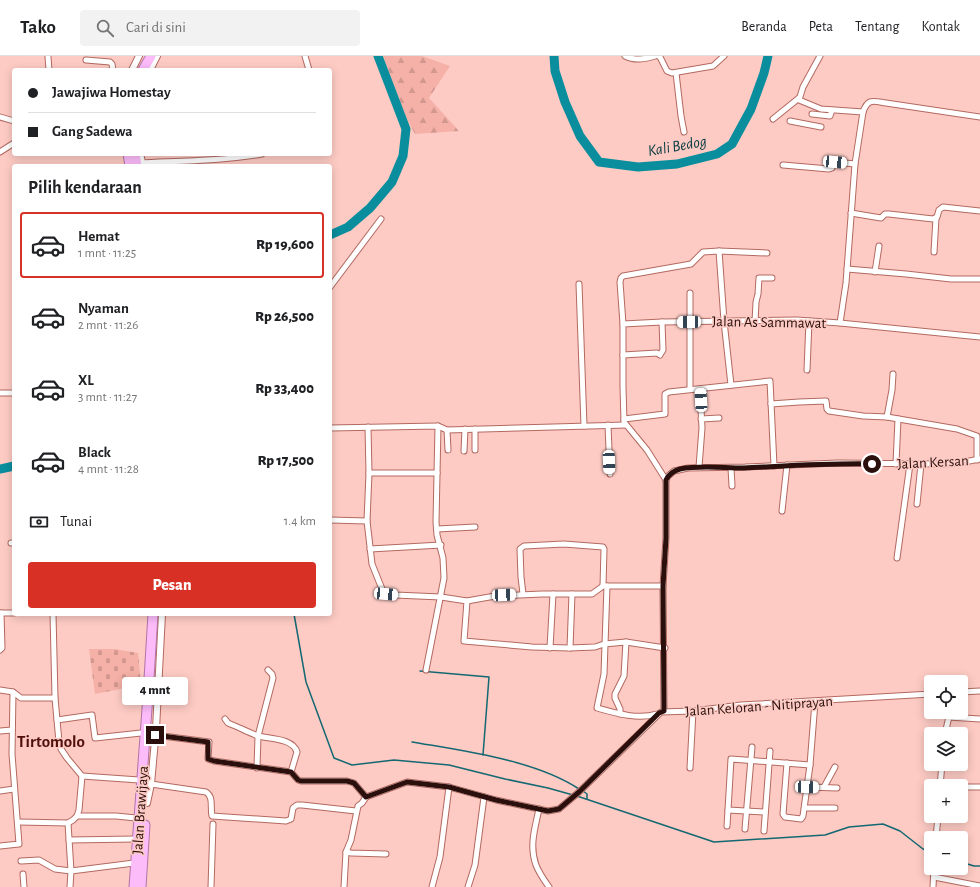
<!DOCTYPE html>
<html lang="id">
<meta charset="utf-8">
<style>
:root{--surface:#fff;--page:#f2f2f2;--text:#202124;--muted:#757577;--line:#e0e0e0;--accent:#d93025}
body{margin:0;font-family:"Alegreya Sans",sans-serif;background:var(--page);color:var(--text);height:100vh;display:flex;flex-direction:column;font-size:15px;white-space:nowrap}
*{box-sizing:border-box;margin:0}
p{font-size:13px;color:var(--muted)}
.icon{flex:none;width:22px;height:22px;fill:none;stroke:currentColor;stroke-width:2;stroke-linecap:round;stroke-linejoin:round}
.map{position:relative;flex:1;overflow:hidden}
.side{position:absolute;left:12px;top:108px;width:320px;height:452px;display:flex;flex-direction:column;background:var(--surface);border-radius:4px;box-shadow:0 2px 10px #0003}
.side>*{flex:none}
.guide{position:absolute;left:12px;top:12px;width:320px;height:88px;border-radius:4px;box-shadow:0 2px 10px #0003;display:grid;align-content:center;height:88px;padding:0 16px;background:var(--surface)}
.fabs{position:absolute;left:924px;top:619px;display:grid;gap:8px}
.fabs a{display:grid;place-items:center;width:44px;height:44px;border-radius:4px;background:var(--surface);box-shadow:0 2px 10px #0003;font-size:20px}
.end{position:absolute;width:18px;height:18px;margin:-9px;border:5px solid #2b0f0c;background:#fff;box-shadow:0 0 0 2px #fff}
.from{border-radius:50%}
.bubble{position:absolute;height:28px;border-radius:4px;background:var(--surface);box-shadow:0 2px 10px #0003;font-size:13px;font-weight:800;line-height:28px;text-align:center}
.car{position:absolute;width:12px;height:24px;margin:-12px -6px;border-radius:5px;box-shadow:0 0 3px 1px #0007;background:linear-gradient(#fff 24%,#345 0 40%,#fff 0 76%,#345 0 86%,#fff 0)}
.guide b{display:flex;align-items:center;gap:14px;height:38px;font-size:15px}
.guide b+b{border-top:1px solid var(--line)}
.guide i{width:10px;height:10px;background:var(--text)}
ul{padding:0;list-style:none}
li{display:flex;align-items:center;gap:12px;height:66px;margin:0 8px 6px;padding:0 8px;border:2px solid transparent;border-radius:4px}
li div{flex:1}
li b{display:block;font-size:15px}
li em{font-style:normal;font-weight:800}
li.current{border-color:var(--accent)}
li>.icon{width:36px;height:36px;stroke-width:1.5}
h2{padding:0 16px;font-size:18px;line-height:48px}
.pay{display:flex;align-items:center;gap:10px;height:44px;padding:0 16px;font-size:15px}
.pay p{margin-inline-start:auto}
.primary-button{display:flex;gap:8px;margin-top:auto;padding:8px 16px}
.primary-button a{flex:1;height:46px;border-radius:4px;background:var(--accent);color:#fff;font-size:16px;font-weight:800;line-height:46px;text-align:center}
header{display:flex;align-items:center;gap:24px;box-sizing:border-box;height:56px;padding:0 20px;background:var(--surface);border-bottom:1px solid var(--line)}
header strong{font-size:19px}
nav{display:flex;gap:22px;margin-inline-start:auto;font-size:14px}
.search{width:280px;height:36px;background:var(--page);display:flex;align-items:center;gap:10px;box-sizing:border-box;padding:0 14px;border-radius:4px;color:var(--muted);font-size:15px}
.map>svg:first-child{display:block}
.forest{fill:url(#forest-firs)}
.cemetery{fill:url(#cemetery-stones)}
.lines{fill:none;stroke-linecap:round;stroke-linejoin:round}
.stream{stroke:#146872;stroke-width:1.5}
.river{stroke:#0a8e9d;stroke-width:9}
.minor-casing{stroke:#b36960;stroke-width:7}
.tertiary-casing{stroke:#b36960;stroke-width:8}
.trunk-casing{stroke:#b374a6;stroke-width:11}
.minor{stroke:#fff;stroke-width:5}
.tertiary{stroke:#fff;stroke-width:6}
.trunk{stroke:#fcbcfa;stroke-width:9}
.route{stroke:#2b0f0c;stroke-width:5}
.labels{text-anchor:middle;stroke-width:3;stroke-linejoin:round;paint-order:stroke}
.street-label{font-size:15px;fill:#2b0f0c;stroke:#fdcbc4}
.water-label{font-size:16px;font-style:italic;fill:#03393f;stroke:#fdcbc4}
.quarter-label{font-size:17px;font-weight:bold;fill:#500f0b;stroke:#fdcbc4}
</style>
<header>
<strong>Tako</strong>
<div class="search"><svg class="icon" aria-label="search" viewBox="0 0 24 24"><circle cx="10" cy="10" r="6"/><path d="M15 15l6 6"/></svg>Cari di sini</div>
<nav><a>Beranda</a><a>Peta</a><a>Tentang</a><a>Kontak</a></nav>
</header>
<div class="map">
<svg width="980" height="831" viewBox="0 0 980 831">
<defs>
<pattern id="forest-firs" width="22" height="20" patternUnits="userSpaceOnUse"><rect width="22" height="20" fill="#f5b1a7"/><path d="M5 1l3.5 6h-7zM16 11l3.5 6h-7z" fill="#d2978f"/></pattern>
<pattern id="cemetery-stones" width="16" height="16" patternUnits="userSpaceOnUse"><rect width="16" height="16" fill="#f5b1a7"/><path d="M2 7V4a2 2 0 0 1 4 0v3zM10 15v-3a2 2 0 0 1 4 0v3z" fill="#d2978f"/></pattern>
</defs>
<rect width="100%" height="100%" fill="#fdcbc4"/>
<polygon class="forest" points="383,0 422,0 450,10 429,42 459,75 415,78 406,61"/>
<polygon class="cemetery" points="89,593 115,593 138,597 141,629 95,638"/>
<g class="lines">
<g class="stream">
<polyline points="294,558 306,626 334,702 352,709 394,704 449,709 505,723 548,732 573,739"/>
<polyline points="420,615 489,621 483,699"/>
<path d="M412,686C464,695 535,704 579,733"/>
<polyline points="583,735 587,738 587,743"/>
<polyline points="577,740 714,786 825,779 849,771 883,768 900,775 923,793 931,796"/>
<polyline points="961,806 974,810 980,810"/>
</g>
<g class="river">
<polyline points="554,0 555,15 565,46 580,80 599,106 638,111 677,108 717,98 732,88 751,53 764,17 768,0"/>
<polyline points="330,179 348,171 370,152 392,126 403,100 406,73 378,0"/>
<polyline points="0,413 14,410"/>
</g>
<defs>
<g id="minor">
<polyline points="305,0 309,14"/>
<path d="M625,0C635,5 645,3 655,0"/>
<polyline points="658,0 660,1 667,15 672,17 713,10 724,0"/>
<polyline points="820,0 803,31 799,44 821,53 863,56"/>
<polyline points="48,1 49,14"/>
<polyline points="86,4 110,6 112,8 113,14"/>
<polyline points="676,17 681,60 684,76"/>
<polyline points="812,58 830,60 832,54"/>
<polyline points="0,61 14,65"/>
<polyline points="773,63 799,42"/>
<polyline points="790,65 821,71"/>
<polyline points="0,96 14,87"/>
<path d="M140,107C181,105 222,105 262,98"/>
<polyline points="783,109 829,113 832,112 833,107 835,106 855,108"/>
<polyline points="851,157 881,162 885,158 889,158 933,163 937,161 939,154 943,151 980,155"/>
<polyline points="719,195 724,265 731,329"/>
<polyline points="934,196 936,162"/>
<polyline points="847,213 906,218 951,223 980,223"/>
<polyline points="875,216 879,190"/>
<polyline points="579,228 584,370"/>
<polyline points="330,231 381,163"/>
<polyline points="690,237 690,333"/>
<polyline points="755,266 756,246 758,238 759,222 772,222"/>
<path d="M840,267L846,227L855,108L863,56C868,42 873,45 886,47L980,61"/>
<polyline points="623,268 620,226 621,222 623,220 691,208 703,196 719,195 767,197"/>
<polyline points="623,299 657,297 660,299 663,294 662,266"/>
<polyline points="807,314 809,265"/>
<polyline points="0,337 14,337"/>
<polyline points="771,348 799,346 826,345 827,353 829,355 863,360 887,361 957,373 977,380 977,404"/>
<polyline points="887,361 892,334 893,318"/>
<polyline points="624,363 665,358 665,338 669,336 770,325 774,410"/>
<polyline points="701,363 719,362"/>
<polyline points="608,369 610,418"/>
<polyline points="368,371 369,417 367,465 372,508 384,538 395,539 441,541 467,545 464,585 532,591 570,592 595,591 604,588 626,586 665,592"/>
<polyline points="330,372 438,370 447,374 626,369"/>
<polyline points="475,373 475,394"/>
<polyline points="447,374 448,394"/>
<polyline points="464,395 465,373"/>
<polyline points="896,408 898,363"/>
<polyline points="699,411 702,372 700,334"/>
<polyline points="731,412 732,430"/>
<polyline points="369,417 437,417"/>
<polyline points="666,424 647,394 624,366 623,331 623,268 662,266 797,264 840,267 980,281"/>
<polyline points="917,448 921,408"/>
<polyline points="782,455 787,409"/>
<polyline points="330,464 367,465"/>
<polyline points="437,473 475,471"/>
<polyline points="11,487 14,487"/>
<polyline points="370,493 441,489"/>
<polyline points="897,502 910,408"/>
<path d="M607,530L604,618L597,652C615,657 638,664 657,658"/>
<polyline points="523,538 521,521 520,493 524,490 564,488 603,491 604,493 603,530"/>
<polyline points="467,545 495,540 542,538 592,538 603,530 663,530"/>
<polyline points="0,557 14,557"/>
<polyline points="550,592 553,538"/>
<polyline points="570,592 572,538"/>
<polyline points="0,594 2,592 1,557"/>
<polyline points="426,614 444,522 443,502 437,479 436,466 438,370"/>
<polyline points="0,634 13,636 21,642 55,642"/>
<polyline points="961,636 980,635"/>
<polyline points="664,655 663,530 666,482 666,424 668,420 674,415 688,412 745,411 837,407 942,408 959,407 980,403"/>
<polyline points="620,658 620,653 615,642 615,638 624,620 626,586"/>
<polyline points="948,661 980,663"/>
<path d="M225,663L228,667C238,671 248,676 258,680C269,683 293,682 297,696L291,716"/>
<polyline points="57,664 92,659 95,682 141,677"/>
<polyline points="0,675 12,674"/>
<polyline points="945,678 950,656"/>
<polyline points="155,679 209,686 208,703 214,705 291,716 298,724 301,725 347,725 354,727 366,741"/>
<polyline points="787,707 783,758 785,761 801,763 803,760 810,709 815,646"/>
<polyline points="257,712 258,680 273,622 272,618 268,614"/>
<polyline points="690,712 693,655"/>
<polyline points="82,720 139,724"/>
<path d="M151,728L206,736C214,741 210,752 212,760L286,765L291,763L293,752L297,749H302L356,755"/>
<polyline points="940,730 942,708"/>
<polyline points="807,731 837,732"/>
<polyline points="824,731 835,711"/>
<polyline points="961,731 980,731"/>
<polyline points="0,735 14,733"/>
<polyline points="805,752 835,752"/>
<path d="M539,753C535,772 529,790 536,809C539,817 544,824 549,831"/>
<polyline points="764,756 728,754 731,703 810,709"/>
<polyline points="77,760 116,760 136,762"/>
<polyline points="18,766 68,767 73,764 77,760 79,754 82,720 67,702 61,693 59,686 55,642 53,558"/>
<polyline points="68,767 71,815 70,831"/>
<polyline points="727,770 728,754"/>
<polyline points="745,773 752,691"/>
<polyline points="764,775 770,695"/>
<polyline points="936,782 938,760"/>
<polyline points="69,784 135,783"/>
<polyline points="0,790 19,788 12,698 13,636"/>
<polyline points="346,796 351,797 386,798"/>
<polyline points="21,805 39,804 55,813 71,815 134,807"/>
<polyline points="23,818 24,831"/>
<polyline points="934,821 980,830"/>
<polyline points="211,831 213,768"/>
<polyline points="344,831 346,796 351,784 358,750 362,747 366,741 407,726 449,731 496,744 548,755 559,753 579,736 661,656 693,655 741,649 931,638"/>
<polyline points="432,831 440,801 449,731"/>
<polyline points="468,831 475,809 484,741"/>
<polyline points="933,831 934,812"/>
</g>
<g id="tertiary">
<polyline points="132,14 139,0"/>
<polyline points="150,14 157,0"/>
<polyline points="140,98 143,110"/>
<polyline points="147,747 151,728 156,673 162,558"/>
</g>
<g id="trunk">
<polyline points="143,14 151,0"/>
<polyline points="128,98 130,110"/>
<polyline points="135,98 137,110"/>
<polyline points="134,831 148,639 153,558"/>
<polyline points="141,831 145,769"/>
</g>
</defs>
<use href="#minor" class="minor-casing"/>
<use href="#tertiary" class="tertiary-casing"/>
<use href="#trunk" class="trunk-casing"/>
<use href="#minor" class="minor"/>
<use href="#tertiary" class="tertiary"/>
<use href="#trunk" class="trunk"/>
</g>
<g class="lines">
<path class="route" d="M155,679L208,686V703L214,705L291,716L298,724L301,725H347L354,727L366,741L407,726L449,731L496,744L548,755L559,753L579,736L659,657L664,655L663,530L666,482V424C669,418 673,415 680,413C700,409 723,412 744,412C787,410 830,407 872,408"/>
</g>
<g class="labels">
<g class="street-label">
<text transform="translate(769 266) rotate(1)" y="5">Jalan As Sammawat</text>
<text transform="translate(933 406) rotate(-3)" y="5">Jalan Kersan</text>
<text transform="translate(759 650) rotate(-4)" y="5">Jalan Keloran - Nitiprayan</text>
<text transform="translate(140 754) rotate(-86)" y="5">Jalan Brawijaya</text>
</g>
<g class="water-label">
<text transform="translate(677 89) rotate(-10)" y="6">Kali Bedog</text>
</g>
<g class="quarter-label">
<text x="51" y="691">Tirtomolo</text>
</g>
</g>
</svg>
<div class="fabs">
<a><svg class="icon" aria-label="locate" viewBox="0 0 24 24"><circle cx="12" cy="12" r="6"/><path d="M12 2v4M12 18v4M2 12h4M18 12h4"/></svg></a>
<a><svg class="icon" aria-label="layers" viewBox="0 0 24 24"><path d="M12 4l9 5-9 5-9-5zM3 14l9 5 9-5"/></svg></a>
<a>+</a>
<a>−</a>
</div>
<i class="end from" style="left:872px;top:408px"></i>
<i class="end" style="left:155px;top:679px"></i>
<div class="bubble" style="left:122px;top:621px;width:66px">4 mnt</div>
<i class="car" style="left:835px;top:106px;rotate:95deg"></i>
<i class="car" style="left:689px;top:266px;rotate:269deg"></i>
<i class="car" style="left:701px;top:344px;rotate:357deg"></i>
<i class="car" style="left:609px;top:406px;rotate:178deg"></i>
<i class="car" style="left:386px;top:538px;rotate:95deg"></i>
<i class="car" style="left:504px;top:539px;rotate:88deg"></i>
<i class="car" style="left:807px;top:731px;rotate:92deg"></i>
<div class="guide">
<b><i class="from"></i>Jawajiwa Homestay</b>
<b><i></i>Gang Sadewa</b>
</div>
<section class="side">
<h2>Pilih kendaraan</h2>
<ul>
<li class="current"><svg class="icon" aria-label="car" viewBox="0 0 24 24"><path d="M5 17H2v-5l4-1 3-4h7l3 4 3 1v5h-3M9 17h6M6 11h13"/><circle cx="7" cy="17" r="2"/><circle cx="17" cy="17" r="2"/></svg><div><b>Hemat</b><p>1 mnt · 11:25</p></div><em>Rp 19,600</em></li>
<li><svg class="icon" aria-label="car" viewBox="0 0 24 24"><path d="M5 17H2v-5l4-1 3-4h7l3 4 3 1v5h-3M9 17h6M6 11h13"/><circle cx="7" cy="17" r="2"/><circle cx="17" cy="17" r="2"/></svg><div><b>Nyaman</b><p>2 mnt · 11:26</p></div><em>Rp 26,500</em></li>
<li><svg class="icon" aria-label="car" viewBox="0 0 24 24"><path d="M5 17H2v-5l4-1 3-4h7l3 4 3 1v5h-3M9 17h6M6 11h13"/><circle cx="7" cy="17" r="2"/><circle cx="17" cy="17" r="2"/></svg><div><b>XL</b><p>3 mnt · 11:27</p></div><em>Rp 33,400</em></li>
<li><svg class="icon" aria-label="car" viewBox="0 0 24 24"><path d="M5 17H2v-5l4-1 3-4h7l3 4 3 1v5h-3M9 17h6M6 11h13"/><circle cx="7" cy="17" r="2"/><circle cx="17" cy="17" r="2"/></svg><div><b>Black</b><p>4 mnt · 11:28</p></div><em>Rp 17,500</em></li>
</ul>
<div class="pay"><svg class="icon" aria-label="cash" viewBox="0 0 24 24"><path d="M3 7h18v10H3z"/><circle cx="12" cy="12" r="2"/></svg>Tunai<p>1.4 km</p></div>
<div class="primary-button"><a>Pesan</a></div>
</section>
</div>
